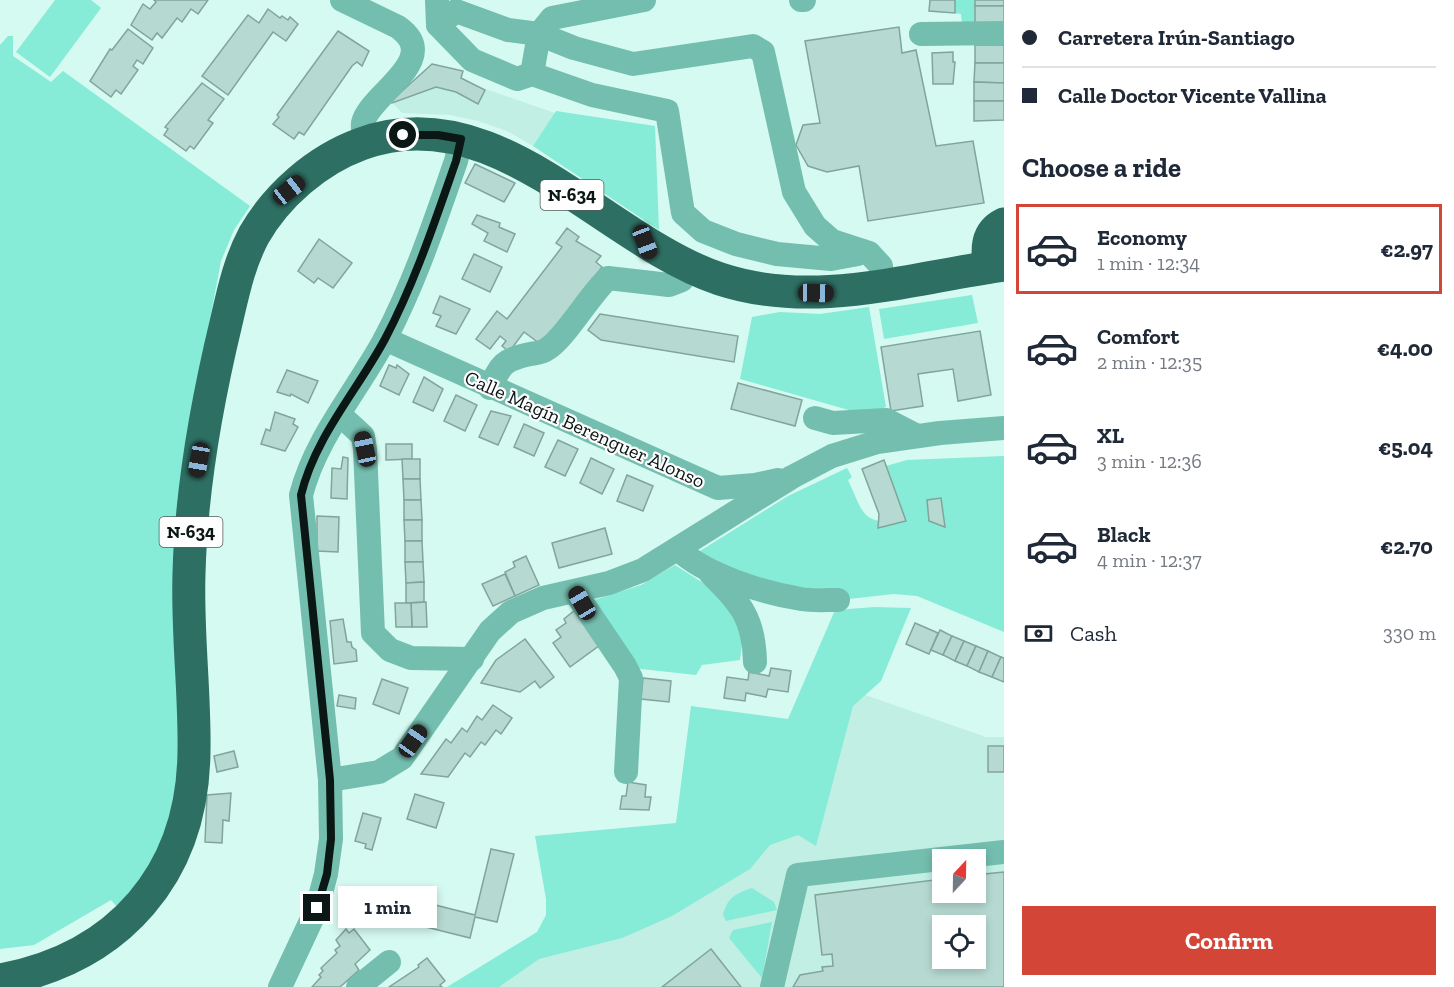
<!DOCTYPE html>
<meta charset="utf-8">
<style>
:root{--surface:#fff;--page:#f2f2f3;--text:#1f2937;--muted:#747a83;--line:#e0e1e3;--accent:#d34537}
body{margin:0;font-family:"Zilla Slab",serif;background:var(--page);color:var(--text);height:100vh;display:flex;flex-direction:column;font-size:22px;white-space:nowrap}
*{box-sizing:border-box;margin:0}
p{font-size:20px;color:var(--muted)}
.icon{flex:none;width:33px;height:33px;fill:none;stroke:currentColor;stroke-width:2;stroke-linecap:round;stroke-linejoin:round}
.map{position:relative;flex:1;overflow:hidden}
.details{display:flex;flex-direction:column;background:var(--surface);width:450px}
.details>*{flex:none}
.top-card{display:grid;align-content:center;height:132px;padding:0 18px;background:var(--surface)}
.needle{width:39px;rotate:22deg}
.tools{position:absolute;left:932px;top:849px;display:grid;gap:12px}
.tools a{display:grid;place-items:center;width:54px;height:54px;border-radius:0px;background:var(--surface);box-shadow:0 3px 9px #0003;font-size:30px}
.end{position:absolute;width:27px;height:27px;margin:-14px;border:8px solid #0a1714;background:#fff;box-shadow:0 0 0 3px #fff}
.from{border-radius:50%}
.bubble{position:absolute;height:42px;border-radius:0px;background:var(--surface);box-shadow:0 3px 9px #0003;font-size:20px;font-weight:700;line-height:42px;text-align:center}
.car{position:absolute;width:18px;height:36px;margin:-18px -9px;border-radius:8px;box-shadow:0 0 4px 2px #0007;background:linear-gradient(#222 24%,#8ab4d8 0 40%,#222 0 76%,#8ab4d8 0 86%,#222 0)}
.top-card b{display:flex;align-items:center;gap:21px;height:57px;font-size:22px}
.top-card b+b{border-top:2px solid var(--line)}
.top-card i{width:15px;height:15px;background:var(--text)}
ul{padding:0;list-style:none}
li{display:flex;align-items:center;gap:18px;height:90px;margin:0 12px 9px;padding:0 6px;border:3px solid transparent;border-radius:0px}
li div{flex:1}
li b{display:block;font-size:22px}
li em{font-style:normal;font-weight:700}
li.selected{border-color:var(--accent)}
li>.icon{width:54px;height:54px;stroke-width:1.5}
h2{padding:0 18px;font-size:27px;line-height:72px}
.pay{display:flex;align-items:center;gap:15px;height:66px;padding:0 18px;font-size:22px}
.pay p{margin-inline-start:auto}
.primary-button{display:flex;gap:12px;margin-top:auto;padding:12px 18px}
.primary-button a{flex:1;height:69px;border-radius:0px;background:var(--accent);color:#fff;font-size:24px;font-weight:700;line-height:69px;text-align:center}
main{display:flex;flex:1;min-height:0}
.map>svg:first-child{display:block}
.built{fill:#c1efe4;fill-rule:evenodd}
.green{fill:#86ebd7}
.building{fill:#b6dad2;stroke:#81a49c;stroke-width:1.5;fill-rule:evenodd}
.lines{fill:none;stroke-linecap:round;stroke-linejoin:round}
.minor{stroke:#74beaf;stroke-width:24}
.highway{stroke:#2e6f63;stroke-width:33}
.route{stroke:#0a1714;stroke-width:8}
.labels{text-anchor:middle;stroke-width:4.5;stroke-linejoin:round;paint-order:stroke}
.shield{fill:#fefefe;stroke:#535c5a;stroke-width:1.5}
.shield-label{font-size:18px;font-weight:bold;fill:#0a1714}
.street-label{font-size:20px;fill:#0a1714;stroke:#fefefe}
</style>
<main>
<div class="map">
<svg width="1004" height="987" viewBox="0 0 1004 987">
<rect width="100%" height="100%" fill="#d5faf1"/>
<g class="built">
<polygon points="432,64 463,71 461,78 480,87 555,113 533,146 507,131 478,121 450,115 402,113 390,100"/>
<path d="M848,689L986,737H1004V987H469ZM942,860H975V892H942ZM942,926H975V958H942Z"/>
</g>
<g class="green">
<polygon points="55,0 91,0 101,8 50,77 16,52"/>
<polygon points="955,0 975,0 975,24 962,24 961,14 955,13"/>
<polygon points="8,36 13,36 13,56 51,82 63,71 250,206 234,230 221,261 195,398 176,802 151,867 117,907 111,900 34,945 0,949 0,45"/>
<polygon points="556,111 655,126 659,230 533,146"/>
<polygon points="972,295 978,323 884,339 879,309"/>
<polygon points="869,307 886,407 866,415 740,379 752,317 780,312 820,314"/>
<path d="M1004,456V632L917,596L894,594L839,600L837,588C791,592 749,574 706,560L700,551L788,496L847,468L852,477L848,480C865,517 862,524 905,521L886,466L907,460Z"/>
<polygon points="675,565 728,599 743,636 740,660 702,665 696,675 632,668 588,602 641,585"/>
<polygon points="875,607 911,608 881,681 853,706 816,846 798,835 770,845 750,869 672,916 622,938 539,959 499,987 447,987 537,932 546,915 546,899 535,836 676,823 691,706 788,719 835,610"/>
<path d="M752,888L774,902L777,910L726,921L723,915C727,898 736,893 752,888Z"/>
<polygon points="772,922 762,978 729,938 733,930"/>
</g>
<g class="building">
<polygon points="154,0 208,0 198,14 191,9 182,22 177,18 162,38 157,33 152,40 131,25 143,4 150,9 156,2"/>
<polygon points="930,0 955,0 955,13 929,11"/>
<rect x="975" y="0" width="29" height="6"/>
<rect x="975" y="6" width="29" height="18"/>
<polygon points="268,9 280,18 282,16 288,20 290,17 298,24 286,41 273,32 228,95 202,76 248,15 259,23"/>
<polygon points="899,27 902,53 916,50 936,146 973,141 984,203 868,221 859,166 827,172 808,166 796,145 803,125 820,123 805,41"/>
<polygon points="128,29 153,48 143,64 137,60 133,66 138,70 121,94 116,90 111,97 90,81 110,49 112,50"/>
<polygon points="338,31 369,51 362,66 357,62 352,66 304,135 299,132 294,139 273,124 279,117 277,115"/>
<rect x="975" y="45" width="29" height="18"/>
<polygon points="953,52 953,62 955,62 953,84 933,84 932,53"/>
<polygon points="975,63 1004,63 1004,83 974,82"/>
<polygon points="432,64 463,71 461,78 485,90 478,104 456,92 436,87 392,103 390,102"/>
<polygon points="974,82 1004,83 1004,101 974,101"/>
<polygon points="202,83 224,99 208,120 213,123 194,149 190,146 186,151 164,135 168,129 165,127"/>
<polygon points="974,101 1004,101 1004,120 974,121"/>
<polygon points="475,164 515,183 504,202 465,183"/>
<polygon points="477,215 500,223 499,227 515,234 507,252 484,241 488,233 472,224"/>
<polygon points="567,228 579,237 576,241 601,256 596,262 602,267 543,346 524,332 509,352 502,346 506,341 500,336 490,349 476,339 497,311 507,319 562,247 556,243"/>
<polygon points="319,239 352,263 333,288 318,278 314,283 298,271"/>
<polygon points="474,254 502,267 490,292 462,279"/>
<polygon points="440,296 470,309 456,334 436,326 441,316 433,313"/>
<polygon points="600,314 738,336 734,362 601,340 588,330"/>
<polygon points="980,331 991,395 958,401 953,369 918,374 923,406 891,411 881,347"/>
<polygon points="389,365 396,368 397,365 409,374 399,395 380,386"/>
<polygon points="287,370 318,381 308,403 291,394 290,396 277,392"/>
<polygon points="424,377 443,389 433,411 413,402"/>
<polygon points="738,383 802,400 795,426 731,409"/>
<polygon points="456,395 477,405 465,431 444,421"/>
<polygon points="491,411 511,416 498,445 479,437"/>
<polygon points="275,412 295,419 293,424 298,427 285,451 261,444 266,429 270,431"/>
<polygon points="524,424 544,433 534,456 514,447"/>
<polygon points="558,440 578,449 565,476 545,467"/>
<polygon points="386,444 412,444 412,459 386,460"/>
<polygon points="343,457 348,458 347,499 331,498 332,468 341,469"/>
<polygon points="591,458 614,469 602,494 580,483"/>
<polygon points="402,459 420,459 420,479 403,479"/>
<polygon points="884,460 906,521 878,528 879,514 862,469"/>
<polygon points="627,475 653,486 643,511 617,501"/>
<polygon points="403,479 420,479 421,500 404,500"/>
<polygon points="941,498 945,527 929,521 927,500"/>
<polygon points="404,500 421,500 422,520 404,520"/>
<polygon points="317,516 339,517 338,552 317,551"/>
<polygon points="404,520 422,520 422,541 405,541"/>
<polygon points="605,528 612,554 559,568 552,543"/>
<polygon points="405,541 422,541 423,562 405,562"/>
<polygon points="526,556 539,585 515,596 505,572 515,567 513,562"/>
<polygon points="405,562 423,562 424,582 406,583"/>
<polygon points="505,574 515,596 493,606 482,584"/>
<polygon points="424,582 424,602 406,603 406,583"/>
<polygon points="426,602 427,627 412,627 411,603"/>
<polygon points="395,603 411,603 412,627 396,627"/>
<polygon points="575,610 600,645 570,667 553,643 561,637 556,630 566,623 564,619"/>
<polygon points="343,619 347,642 351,642 352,647 356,650 357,661 334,664 330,621"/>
<polygon points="915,623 938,633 929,654 906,644"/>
<polygon points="940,630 952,636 943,655 931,650"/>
<polygon points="952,636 964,641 955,661 943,655"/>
<polygon points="525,639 554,677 540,688 535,681 520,692 481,683 496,660"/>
<polygon points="964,641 976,646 967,666 955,661"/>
<polygon points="976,646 988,651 979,672 967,666"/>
<polygon points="988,651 1001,657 992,677 979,672"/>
<polygon points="1001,657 1004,658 1004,682 992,677"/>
<polygon points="771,668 791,671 788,692 768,689 766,697 746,693 745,701 724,698 727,677 748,680 749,672 769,676"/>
<polygon points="643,678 671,681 669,702 641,699"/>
<polygon points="382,679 408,688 399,714 373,704"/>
<polygon points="339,695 356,698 355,709 337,706"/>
<polygon points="493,705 512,718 501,734 496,730 485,745 481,742 470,757 465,753 448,777 421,774 446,739 451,743 462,728 467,732 477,716 482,720"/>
<rect x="988" y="746" width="16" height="26"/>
<polygon points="234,751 238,767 217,772 214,756"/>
<polygon points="628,782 646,785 645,797 651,797 649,810 620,809 622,796 626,796"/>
<polygon points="231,793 229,821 223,820 222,843 205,842 207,795"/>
<polygon points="415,794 444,803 436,828 407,819"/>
<polygon points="363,813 381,818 372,850 365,848 366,844 355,841"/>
<polygon points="491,849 514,854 497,922 475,917 470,938 358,910 364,887 475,915"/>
<path d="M1004,872V987H793L800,975L823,971L822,967L833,966L832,954L822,955L815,895L942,879V892H975V875ZM942,926H975V958H942Z"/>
<polygon points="346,929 349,933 354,929 370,950 355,964 359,970 340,987 312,987 321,977 319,975 323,971 321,968 337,953 335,950 340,946 336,940"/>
<polygon points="711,949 741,987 662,987"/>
<polygon points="427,958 445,981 440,985 442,987 389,987 419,967 418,965"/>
</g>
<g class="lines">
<g class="minor">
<path d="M342,0L398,27C444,60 369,94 363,123C362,128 364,137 365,142"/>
<polyline points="437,0 438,25 472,60 517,79 532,74"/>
<polyline points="644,0 552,18 539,34 532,74 592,95 667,111 683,213 703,231 736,244 777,254 831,259 858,254"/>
<polyline points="801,0 804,0"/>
<polyline points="438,25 456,11 508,30 539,34 574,48 633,64 753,46 763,52 794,192 815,226 832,241 869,253 881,266 883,286"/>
<polyline points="921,34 1004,33"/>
<polyline points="385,339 718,488 755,485 778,480"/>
<path d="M490,388C501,364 503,360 530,354C536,353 542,353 547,349C565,338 588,297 608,278L669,285L682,280L691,267"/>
<polyline points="339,414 363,436 365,449 373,633 390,650 411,658 472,659"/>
<polyline points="815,418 833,423 886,420 917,436"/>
<path d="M678,549C705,575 763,593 801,599C812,601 826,600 838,600"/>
<path d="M711,574C741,604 754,618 755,662"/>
<polyline points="575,592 625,666 631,678 626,772"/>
<polyline points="330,780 379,772 402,758 490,631 511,612 543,598 609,583 643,570 792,477 832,456 877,442 940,433 1004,428"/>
<path d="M280,987L317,908L326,874L331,839L330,780L301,495C316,437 357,391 385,339C415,282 435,221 456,161L461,139"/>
<polyline points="358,987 389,962"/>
<polyline points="772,987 798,875 1004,852"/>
</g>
<g class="highway">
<path d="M989,267C987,249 986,233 1004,224"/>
<path d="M0,980C119,958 193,874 194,751C195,692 187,633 189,574C191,489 206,406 226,323C233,293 239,263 254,235C277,195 317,160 361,144C496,94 603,240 720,279C814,310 910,278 1004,265"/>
</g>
</g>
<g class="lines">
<path class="route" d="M317,908L327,874L331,839L330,780L301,495C315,437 357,391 385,339C415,282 435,221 456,161L461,139L438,135H403"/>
</g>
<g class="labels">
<g class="shield">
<rect x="540.5" y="180" width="63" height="30" rx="4.5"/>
<rect x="159.5" y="517" width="63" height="30" rx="4.5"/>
</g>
<g class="shield-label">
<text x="572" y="201">N-634</text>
<text x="191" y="538">N-634</text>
</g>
<g class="street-label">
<text transform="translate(585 429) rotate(24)" y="7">Calle Magín Berenguer Alonso</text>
</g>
</g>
</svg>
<div class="tools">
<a><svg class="needle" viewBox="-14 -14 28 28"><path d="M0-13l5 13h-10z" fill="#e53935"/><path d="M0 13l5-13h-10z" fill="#747a83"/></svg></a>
<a><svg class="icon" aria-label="locate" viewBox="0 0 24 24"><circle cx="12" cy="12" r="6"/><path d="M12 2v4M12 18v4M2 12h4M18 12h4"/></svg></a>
</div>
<i class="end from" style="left:403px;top:135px"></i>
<i class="end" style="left:317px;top:908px"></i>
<div class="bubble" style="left:338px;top:886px;width:99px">1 min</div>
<i class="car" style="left:289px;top:190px;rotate:52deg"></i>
<i class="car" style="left:645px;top:242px;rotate:159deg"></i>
<i class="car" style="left:816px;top:293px;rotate:91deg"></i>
<i class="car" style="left:365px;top:449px;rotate:348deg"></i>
<i class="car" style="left:199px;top:460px;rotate:190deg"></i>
<i class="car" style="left:582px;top:603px;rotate:330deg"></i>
<i class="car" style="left:413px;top:741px;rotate:35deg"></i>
</div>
<section class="details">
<div class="top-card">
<b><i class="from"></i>Carretera Irún-Santiago</b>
<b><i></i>Calle Doctor Vicente Vallina</b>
</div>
<h2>Choose a ride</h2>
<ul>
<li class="selected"><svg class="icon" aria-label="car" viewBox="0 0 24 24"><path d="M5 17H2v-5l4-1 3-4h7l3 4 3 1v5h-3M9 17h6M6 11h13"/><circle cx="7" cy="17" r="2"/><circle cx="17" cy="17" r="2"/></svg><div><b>Economy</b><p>1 min · 12:34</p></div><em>€2.97</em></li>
<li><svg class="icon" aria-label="car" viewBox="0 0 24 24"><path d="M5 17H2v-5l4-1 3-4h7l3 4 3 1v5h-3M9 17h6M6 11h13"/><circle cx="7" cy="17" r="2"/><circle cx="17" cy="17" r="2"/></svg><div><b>Comfort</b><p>2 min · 12:35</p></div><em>€4.00</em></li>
<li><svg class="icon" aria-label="car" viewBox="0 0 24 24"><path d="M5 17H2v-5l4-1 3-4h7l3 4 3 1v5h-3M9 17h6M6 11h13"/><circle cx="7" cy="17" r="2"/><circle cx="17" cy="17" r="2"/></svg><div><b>XL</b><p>3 min · 12:36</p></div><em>€5.04</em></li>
<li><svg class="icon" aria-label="car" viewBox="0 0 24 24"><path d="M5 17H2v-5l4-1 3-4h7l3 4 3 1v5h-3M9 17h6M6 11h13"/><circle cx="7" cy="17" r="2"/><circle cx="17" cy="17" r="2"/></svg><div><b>Black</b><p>4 min · 12:37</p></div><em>€2.70</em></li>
</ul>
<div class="pay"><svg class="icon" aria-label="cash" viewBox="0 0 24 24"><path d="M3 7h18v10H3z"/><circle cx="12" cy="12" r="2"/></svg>Cash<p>330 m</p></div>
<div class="primary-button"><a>Confirm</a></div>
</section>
</main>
